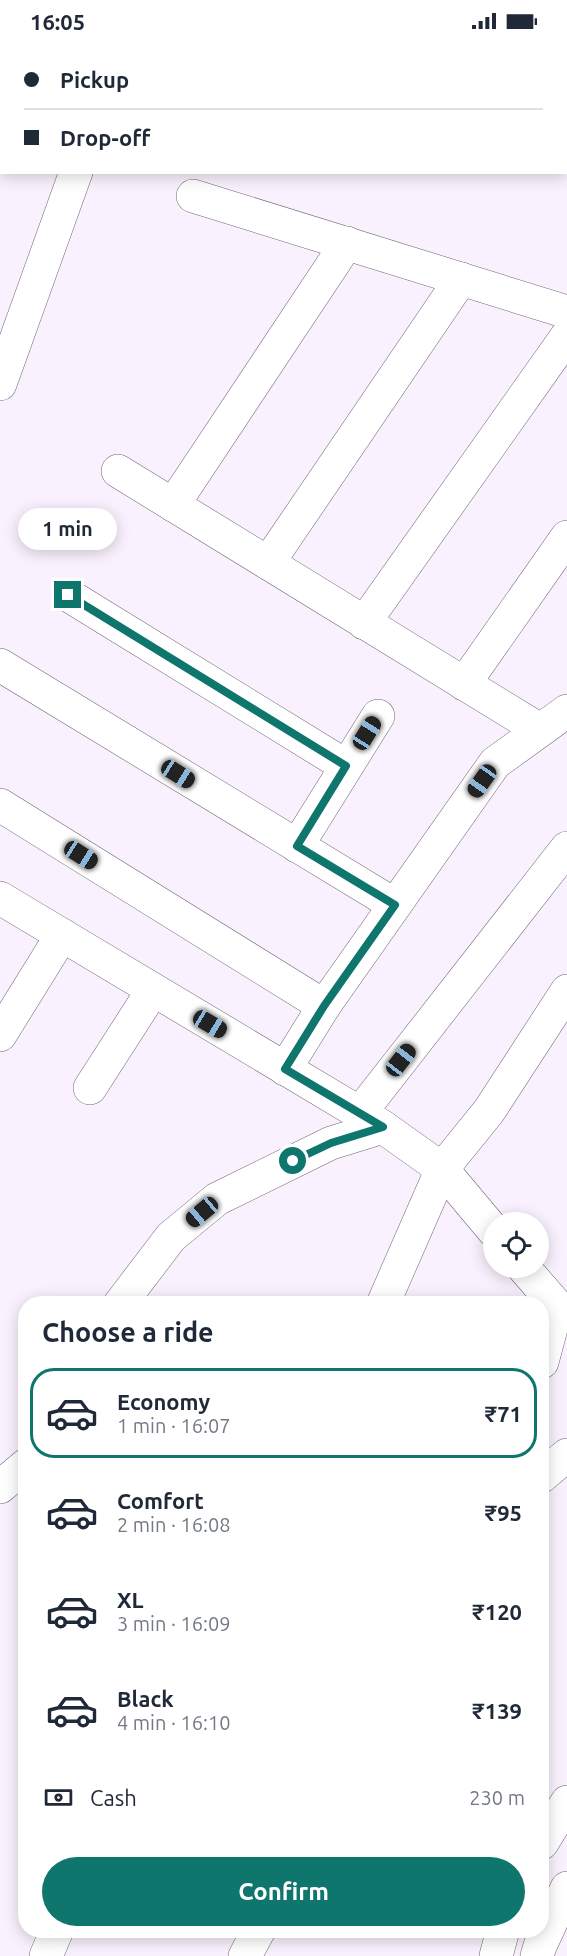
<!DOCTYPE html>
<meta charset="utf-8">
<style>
:root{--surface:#fff;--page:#f2f2f3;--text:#1f2937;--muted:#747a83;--line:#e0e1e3;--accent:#0f766e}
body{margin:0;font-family:Ubuntu,sans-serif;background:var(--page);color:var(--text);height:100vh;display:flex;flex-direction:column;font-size:22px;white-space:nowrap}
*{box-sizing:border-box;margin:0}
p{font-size:20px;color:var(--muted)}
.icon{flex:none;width:33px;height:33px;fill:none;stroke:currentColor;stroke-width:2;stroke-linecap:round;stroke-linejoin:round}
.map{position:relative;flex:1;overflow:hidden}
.drawer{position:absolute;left:18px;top:1254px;width:531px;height:642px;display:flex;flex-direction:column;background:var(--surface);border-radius:24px;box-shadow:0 3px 15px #0003}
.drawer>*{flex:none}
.hud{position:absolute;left:0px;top:0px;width:567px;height:132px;box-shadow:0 3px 15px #0003;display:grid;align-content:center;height:132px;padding:0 24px;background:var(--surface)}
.fabs{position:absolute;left:483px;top:1170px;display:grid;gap:12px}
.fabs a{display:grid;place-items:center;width:66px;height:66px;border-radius:50%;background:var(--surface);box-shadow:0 3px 15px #0003;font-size:30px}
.end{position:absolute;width:27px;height:27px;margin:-14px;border:8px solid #0f766e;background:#fff;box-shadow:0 0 0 3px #fff}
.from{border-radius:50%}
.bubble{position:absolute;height:42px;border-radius:21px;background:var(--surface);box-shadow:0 3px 15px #0003;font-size:20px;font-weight:700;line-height:42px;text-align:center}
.car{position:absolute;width:18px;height:36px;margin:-18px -9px;border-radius:8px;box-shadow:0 0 4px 2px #0007;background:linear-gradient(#222 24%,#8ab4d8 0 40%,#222 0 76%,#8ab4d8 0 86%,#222 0)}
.hud b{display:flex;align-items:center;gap:21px;height:57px;font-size:22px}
.hud b+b{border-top:2px solid var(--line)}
.hud i{width:15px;height:15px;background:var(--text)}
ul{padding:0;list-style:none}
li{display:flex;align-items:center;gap:18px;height:90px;margin:0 12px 9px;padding:0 12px;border:3px solid transparent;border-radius:24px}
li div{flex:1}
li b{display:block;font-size:22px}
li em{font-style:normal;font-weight:700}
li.current{border-color:var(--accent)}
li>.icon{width:54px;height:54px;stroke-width:1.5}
h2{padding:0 24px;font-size:27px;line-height:72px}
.pay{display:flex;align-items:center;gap:15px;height:66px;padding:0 24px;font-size:22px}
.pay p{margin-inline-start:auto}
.cta{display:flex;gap:12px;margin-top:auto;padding:12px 24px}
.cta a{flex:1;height:69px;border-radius:36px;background:var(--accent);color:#fff;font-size:24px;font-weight:700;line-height:69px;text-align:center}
.status{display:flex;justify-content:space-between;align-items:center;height:42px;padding:0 30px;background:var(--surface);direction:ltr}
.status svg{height:16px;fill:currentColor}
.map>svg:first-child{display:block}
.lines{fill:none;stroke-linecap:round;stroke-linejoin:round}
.minor-casing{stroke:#726677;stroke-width:34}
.major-casing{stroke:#726677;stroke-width:34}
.minor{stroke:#fff;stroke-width:33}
.major{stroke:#fff;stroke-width:33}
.route{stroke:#0f766e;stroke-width:8}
</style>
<div class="status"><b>16:05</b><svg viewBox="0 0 49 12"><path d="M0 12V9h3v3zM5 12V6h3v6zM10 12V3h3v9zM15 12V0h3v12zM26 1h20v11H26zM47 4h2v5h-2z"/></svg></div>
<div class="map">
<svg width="567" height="1914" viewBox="0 0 567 1914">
<rect width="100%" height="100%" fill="#f9f1fd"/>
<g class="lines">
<defs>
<g id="minor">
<polyline points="109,2 109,0"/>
<polyline points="193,154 567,270"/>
<polyline points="0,342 76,130"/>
<polyline points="118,429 540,688"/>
<polyline points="173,463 347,201"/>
<polyline points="268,521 461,237"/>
<polyline points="68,553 346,724"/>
<polyline points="364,581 567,294"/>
<polyline points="0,623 395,863"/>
<polyline points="464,642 567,495"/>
<polyline points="0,763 324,964"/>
<polyline points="297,804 378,674"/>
<polyline points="0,856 383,1085"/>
<polyline points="0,993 62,893"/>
<polyline points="285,1027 324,964 495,721 567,669"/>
<polyline points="90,1046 153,948"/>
<polyline points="360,1071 567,806"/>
<polyline points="524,1226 557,1264 567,1268"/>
<polyline points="120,1262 171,1195 217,1157 331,1101 383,1085 442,1127 494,1189"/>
<polyline points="383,1262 442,1127 489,1069 567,949"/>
<polyline points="542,1320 557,1264"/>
<polyline points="542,1434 567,1413"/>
<polyline points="0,1445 26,1423"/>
<polyline points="46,1914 57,1888"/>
<polyline points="245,1914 259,1888"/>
</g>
<g id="major">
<polyline points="542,1801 567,1760"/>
<polyline points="496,1914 503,1888"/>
<polyline points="537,1914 540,1904 567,1846"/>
</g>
</defs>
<use href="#minor" class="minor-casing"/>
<use href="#major" class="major-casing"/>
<use href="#minor" class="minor"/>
<use href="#major" class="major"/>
</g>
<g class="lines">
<polyline class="route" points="68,553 346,724 297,804 395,863 324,964 285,1027 383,1085 331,1101 293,1119"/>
</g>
</svg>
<div class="fabs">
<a><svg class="icon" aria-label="locate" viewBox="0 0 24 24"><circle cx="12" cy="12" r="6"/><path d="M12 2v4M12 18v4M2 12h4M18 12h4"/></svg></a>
</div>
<i class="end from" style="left:293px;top:1119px"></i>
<i class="end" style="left:68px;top:553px"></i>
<div class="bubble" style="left:18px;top:466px;width:99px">1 min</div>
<i class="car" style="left:367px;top:691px;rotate:32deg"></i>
<i class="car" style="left:178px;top:732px;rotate:122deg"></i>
<i class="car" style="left:482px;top:739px;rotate:215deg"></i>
<i class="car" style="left:81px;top:813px;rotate:122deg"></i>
<i class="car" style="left:210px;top:982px;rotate:121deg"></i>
<i class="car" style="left:401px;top:1018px;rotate:38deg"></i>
<i class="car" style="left:202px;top:1170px;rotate:230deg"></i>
<div class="hud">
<b><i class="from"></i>Pickup</b>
<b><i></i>Drop-off</b>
</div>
<section class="drawer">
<h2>Choose a ride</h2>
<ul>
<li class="current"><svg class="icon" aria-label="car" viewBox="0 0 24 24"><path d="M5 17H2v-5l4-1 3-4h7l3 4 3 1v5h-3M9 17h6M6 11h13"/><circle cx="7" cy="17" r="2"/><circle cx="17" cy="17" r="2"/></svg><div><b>Economy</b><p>1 min · 16:07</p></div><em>₹71</em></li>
<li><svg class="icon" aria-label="car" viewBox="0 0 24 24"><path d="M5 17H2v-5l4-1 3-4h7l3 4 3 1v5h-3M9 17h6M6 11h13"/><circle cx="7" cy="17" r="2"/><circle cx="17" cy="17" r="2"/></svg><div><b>Comfort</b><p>2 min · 16:08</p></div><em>₹95</em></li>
<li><svg class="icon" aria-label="car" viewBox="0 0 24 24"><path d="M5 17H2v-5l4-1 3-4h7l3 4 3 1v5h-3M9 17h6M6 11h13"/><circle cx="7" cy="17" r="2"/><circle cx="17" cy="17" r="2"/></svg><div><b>XL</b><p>3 min · 16:09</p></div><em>₹120</em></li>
<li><svg class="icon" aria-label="car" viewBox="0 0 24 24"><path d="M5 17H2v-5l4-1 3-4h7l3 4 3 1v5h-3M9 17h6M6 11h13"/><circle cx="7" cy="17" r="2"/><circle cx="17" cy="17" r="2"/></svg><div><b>Black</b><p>4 min · 16:10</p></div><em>₹139</em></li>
</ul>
<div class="pay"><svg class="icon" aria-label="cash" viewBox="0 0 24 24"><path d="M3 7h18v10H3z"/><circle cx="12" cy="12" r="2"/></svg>Cash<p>230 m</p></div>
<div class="cta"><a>Confirm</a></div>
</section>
</div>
